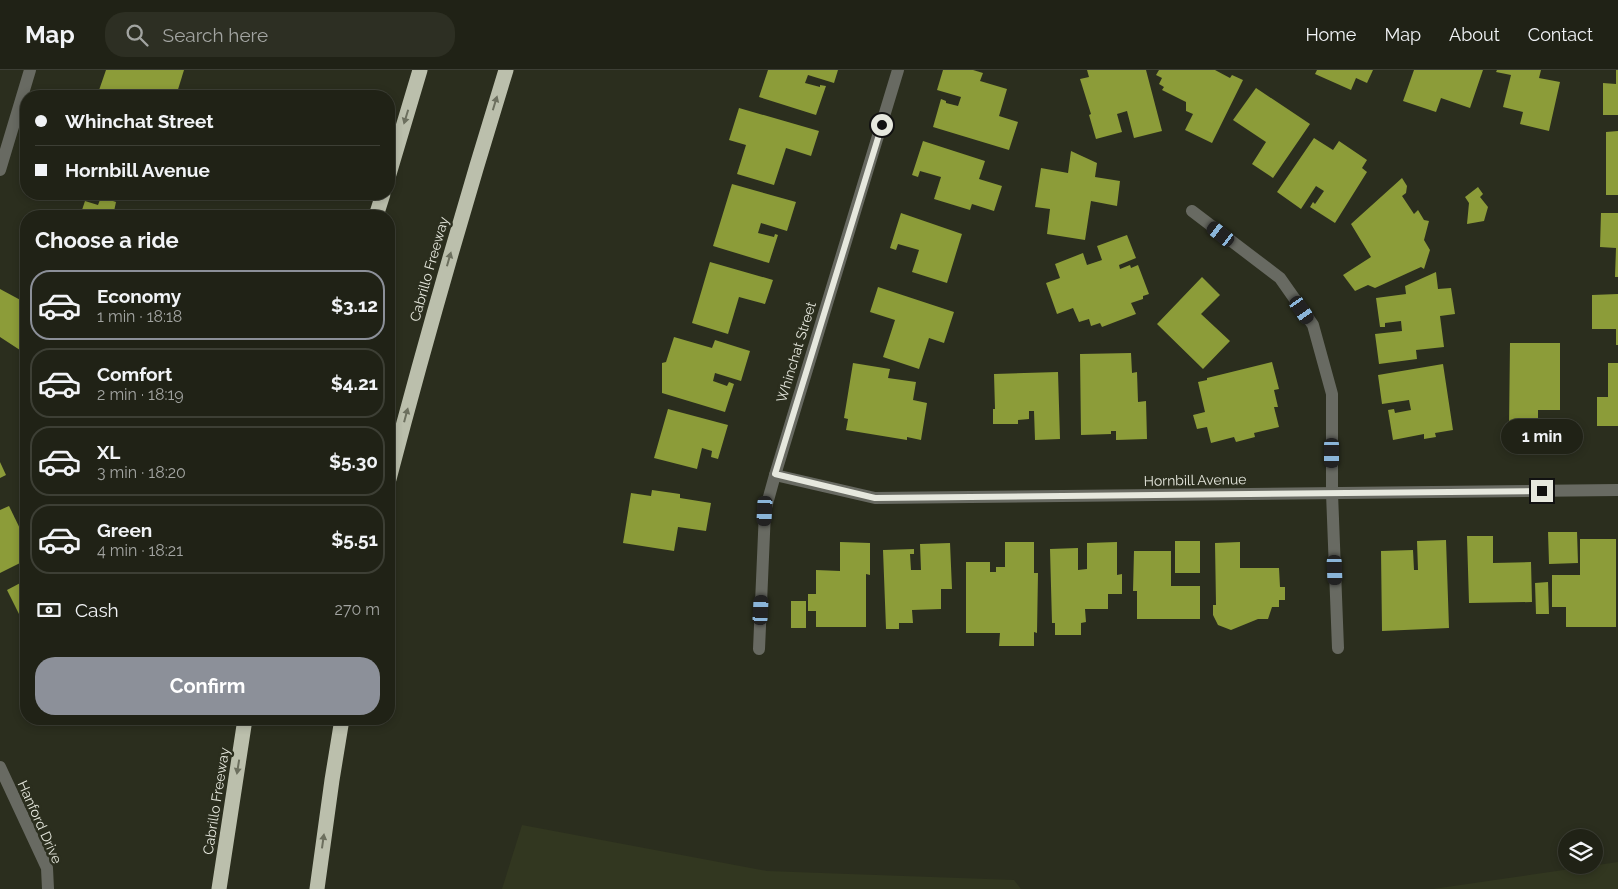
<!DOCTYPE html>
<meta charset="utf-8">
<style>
:root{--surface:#202216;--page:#2d2f23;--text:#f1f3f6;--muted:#a2a4a1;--line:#3d3f35;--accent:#8c9099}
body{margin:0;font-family:Raleway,sans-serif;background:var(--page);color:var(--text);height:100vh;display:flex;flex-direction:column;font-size:19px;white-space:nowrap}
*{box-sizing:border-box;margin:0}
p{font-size:16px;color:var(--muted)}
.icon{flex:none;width:28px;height:28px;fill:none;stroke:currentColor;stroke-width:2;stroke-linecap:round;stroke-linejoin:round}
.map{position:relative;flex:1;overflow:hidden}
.details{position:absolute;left:20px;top:140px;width:375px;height:515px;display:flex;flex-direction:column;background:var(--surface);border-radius:20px;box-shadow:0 2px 8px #0003,0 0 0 1px var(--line)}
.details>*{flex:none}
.top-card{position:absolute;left:20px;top:20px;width:375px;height:110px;border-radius:20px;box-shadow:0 2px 8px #0003,0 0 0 1px var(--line);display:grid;align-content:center;height:110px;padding:0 15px;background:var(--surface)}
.fabs{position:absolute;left:1558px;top:759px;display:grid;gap:10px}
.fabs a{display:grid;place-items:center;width:45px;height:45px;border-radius:50%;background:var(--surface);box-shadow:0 2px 8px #0003,0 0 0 1px var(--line);font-size:25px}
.end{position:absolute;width:22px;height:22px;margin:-11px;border:6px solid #e6e8de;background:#111;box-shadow:0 0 0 2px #111}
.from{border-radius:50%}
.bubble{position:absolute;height:35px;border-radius:18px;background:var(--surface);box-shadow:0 2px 8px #0003,0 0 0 1px var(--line);font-size:16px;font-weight:700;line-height:35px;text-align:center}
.car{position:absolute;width:15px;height:30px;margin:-15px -8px;border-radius:6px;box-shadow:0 0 4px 1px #0007;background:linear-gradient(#222 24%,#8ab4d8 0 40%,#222 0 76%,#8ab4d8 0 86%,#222 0)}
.top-card b{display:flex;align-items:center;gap:18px;height:48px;font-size:19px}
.top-card b+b{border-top:1px solid var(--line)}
.top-card i{width:12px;height:12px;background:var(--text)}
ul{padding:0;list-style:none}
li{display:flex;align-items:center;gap:15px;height:70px;margin:0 10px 8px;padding:0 5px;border:2px solid var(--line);border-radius:20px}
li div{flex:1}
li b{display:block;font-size:19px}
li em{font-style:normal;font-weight:700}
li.current{border-color:var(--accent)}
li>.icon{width:45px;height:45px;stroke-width:1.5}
h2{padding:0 15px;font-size:22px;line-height:60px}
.pay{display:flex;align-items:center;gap:12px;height:55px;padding:0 15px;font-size:19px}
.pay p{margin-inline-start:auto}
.button{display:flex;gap:10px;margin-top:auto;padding:10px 15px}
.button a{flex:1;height:58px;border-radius:20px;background:var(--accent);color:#fff;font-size:20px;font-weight:700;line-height:58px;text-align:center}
header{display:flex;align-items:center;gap:30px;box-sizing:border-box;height:70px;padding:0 25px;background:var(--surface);border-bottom:1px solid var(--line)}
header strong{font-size:24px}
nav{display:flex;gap:28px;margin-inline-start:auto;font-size:18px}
.search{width:350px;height:45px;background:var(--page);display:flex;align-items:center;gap:12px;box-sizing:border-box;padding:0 18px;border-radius:20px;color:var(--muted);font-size:19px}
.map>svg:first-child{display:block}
.built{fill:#323720}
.building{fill:#8c9c39}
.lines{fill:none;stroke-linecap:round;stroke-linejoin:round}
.minor{stroke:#686a62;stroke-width:12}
.motorway{stroke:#bbbfac;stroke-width:15}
.oneway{fill:#6c6f5e}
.route{stroke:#e6e8de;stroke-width:6}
.labels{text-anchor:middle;stroke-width:5;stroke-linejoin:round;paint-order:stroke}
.street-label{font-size:14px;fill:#e6e8de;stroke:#2b2e1e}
</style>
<header>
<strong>Map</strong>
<div class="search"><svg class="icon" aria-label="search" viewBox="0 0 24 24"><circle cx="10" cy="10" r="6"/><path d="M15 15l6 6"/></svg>Search here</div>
<nav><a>Home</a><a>Map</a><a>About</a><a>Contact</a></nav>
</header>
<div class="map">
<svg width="1618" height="819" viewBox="0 0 1618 819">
<rect width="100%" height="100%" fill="#2b2e1e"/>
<g class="built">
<polygon points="522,755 767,801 1014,810 1021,819 502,819"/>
<polygon points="1618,792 1618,819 1433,819"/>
</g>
<g class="building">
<polygon points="106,0 184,0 176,26 97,26"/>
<polygon points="768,0 838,0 834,13 808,5 805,13 820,17 820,15 826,16 816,45 759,27"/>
<polygon points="943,0 973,0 983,3 980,11 1007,19 999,46 1018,52 1009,80 933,57 941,29 946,31 946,33 958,36 961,27 937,20"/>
<polygon points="1087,0 1146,0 1162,61 1134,68 1127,41 1117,44 1122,62 1096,69 1089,45 1091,44 1080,9 1089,7"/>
<polygon points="1159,0 1215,0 1230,8 1232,5 1243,10 1212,73 1185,60 1193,44 1186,41 1186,32 1162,20 1164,17 1159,14 1162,8 1156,5"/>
<polygon points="1317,0 1373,0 1367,13 1356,8 1351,20 1315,4"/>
<polygon points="1414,0 1483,0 1470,38 1441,28 1436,42 1403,31"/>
<polygon points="1497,0 1541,0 1539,8 1560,12 1549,61 1520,54 1523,42 1503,37 1511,5 1496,2"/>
<polygon points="1616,0 1618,0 1618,45 1603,45 1603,13 1616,14"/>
<polygon points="1256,18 1310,54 1273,108 1252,94 1266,72 1233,50"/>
<polygon points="739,38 819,61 811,86 786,78 774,115 737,104 746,75 729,70"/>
<polygon points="1618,61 1618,125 1606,125 1606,62"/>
<polygon points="1314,68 1333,80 1339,71 1367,90 1362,98 1367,102 1335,153 1310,137 1313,132 1315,134 1324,121 1316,116 1301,139 1277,122"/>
<polygon points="923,71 985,91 979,109 1002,116 994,141 972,134 970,140 934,129 941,107 920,101 918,107 912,105"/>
<polygon points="1071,81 1097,93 1095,107 1120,111 1117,136 1091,131 1085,170 1047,164 1050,139 1035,137 1041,98 1068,103"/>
<polygon points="1402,108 1407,116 1406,123 1402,126 1414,144 1418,140 1424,150 1429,151 1424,170 1430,180 1424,199 1421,197 1375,218 1368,215 1355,221 1343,205 1371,187 1351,154"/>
<polygon points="732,114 796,132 787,161 761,153 758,163 774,167 775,164 778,165 769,193 713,176"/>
<polygon points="1478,117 1483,124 1480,127 1488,137 1484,151 1467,154 1469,133 1465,127"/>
<polygon points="118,124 152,124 151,129 140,125 138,131"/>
<polygon points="101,127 116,132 113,146 80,146 85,131 98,135"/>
<polygon points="901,143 962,164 947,213 912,202 919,180 898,174 896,180 890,178"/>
<polygon points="1601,143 1618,143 1618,207 1615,207 1616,178 1600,177"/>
<polygon points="1127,165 1136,188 1119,195 1120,199 1130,195 1131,198 1138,195 1149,224 1143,226 1143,229 1131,233 1136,244 1102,257 1100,253 1091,256 1089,249 1079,252 1073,238 1057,244 1046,213 1060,208 1055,194 1083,183 1087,195 1102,190 1097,176"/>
<polygon points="710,192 773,210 765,234 739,227 728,264 692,253"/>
<polygon points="1436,202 1438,219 1451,218 1455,244 1440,246 1444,277 1416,280 1417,289 1379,294 1375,264 1402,261 1401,251 1385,253 1385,257 1380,257 1376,228 1406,224 1405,216"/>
<polygon points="1202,207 1220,225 1201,244 1230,271 1203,299 1157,254"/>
<polygon points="878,217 954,242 944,273 929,268 919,299 883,287 895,250 870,242"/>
<polygon points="0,219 26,233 26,284 0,267"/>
<polygon points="1618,224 1618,275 1616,275 1616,259 1592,259 1592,225"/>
<polygon points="674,267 712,278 715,270 750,281 741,311 715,303 713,311 727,316 729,312 734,314 725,342 662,323 662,293 666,292"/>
<polygon points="1510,273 1560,273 1560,340 1538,340 1538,359 1509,359"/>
<polygon points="1131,283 1132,303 1137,302 1138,332 1146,331 1147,369 1116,370 1116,361 1111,361 1111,364 1081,365 1080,284"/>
<polygon points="1272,292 1279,319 1274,320 1278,337 1274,337 1279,357 1254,363 1255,367 1236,372 1234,367 1211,373 1207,357 1197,359 1193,345 1205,342 1198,312 1207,310 1207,308"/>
<polygon points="853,293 890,299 888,308 916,312 913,330 927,333 921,370 907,367 907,370 846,360 848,349 844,348"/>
<polygon points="1608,293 1618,293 1618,356 1597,356 1597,327 1608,327"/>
<polygon points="1443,294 1453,360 1435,363 1436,367 1424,369 1424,364 1393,370 1388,340 1394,339 1395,343 1411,340 1409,330 1382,334 1378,305"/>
<polygon points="1058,302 1060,369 1035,370 1034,341 1029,341 1029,349 1018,350 1018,354 993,354 993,339 995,339 994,304"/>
<polygon points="668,339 728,355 718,389 711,387 712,381 702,378 697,399 654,388"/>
<polygon points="0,392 6,405 0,408"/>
<polygon points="652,420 680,424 680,428 711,433 706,461 678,457 674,481 623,473 631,423 651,426"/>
<polygon points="9,436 26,471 26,490 0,503 0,440"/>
<polygon points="1548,462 1577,462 1578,493 1549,494"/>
<polygon points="1467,466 1493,466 1493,493 1531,492 1532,532 1469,533"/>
<polygon points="1580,469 1616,469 1616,557 1566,557 1566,537 1552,537 1552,505 1580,505"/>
<polygon points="1446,470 1449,558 1382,561 1381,481 1413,480 1414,500 1418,500 1417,471"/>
<rect x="1175" y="471" width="25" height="32"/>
<polygon points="840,472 870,473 870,505 866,504 866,557 816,557 816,541 808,541 808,524 816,524 816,500 840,501"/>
<polygon points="1005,472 1034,472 1034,503 1038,503 1037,563 1034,562 1034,576 999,576 1000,563 966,563 966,492 990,492 990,502 996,502 996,497 1005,497"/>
<polygon points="1117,472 1117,505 1122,504 1122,524 1108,524 1108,539 1085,539 1086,552 1081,553 1081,565 1055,565 1055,553 1052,553 1050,479 1078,478 1078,500 1087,499 1087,473"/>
<polygon points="1240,472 1240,498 1279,498 1280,517 1285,517 1285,530 1279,530 1279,537 1272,537 1268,549 1258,549 1231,560 1218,555 1213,545 1213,535 1216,535 1215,473"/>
<polygon points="950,473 952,519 941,519 941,539 912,540 913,553 899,553 899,559 886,559 883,480 914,479 914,484 910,484 911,500 921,500 920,474"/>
<polygon points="1134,481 1171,481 1171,516 1200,516 1200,549 1137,549 1137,521 1133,521"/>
<polygon points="26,510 26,558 7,520"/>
<polygon points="1548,512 1549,544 1536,544 1535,513"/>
<rect x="791" y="531" width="15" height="27"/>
</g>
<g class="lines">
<g class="minor">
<polyline points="0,100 30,0"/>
<polyline points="1192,141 1280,208 1313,255 1332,324 1332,423 1338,578"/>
<polyline points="775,405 875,428 1618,420"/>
<polyline points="759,579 765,441 775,405 898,0"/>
<polyline points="0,697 47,798 48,819"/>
</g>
<g class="motorway">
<polyline points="389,104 420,0"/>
<polyline points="376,146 383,124"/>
<path d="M389,409C425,272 464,136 506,0"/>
<polyline points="219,819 245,649"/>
<polyline points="317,819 332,710 342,649"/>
</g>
</g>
<defs><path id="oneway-solid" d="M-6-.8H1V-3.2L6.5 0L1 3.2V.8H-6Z" transform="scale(1.25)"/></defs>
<g class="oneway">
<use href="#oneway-solid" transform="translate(495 33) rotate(-73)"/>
<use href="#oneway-solid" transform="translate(406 47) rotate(107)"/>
<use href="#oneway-solid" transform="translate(449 189) rotate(-74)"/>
<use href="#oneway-solid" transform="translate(406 345) rotate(-75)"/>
<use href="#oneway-solid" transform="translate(238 697) rotate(99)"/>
<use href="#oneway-solid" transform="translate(323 771) rotate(-82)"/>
</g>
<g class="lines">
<polyline class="route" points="882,55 775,404 875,428 1542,421"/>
</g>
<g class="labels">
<g class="street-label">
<text transform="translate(429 199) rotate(-74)" y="5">Cabrillo Freeway</text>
<text transform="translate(796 282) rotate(-73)" y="5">Whinchat Street</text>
<text transform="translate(1195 410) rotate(-1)" y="5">Hornbill Avenue</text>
<text transform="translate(216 731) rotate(-81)" y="5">Cabrillo Freeway</text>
<text transform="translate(40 752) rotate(66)" y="5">Hanford Drive</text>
</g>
</g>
</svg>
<div class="fabs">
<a><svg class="icon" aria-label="layers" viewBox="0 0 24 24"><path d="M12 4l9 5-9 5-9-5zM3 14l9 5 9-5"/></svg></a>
</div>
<i class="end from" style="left:882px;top:55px"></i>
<i class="end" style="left:1542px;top:421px"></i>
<div class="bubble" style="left:1501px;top:349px;width:82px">1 min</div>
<i class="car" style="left:1221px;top:164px;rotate:308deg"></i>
<i class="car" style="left:1302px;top:240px;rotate:145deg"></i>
<i class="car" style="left:1332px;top:383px;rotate:180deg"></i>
<i class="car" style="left:765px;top:441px;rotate:183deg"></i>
<i class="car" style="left:1335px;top:500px;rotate:178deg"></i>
<i class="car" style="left:761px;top:540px;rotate:3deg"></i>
<div class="top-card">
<b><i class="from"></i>Whinchat Street</b>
<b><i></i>Hornbill Avenue</b>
</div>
<section class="details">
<h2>Choose a ride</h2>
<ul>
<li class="current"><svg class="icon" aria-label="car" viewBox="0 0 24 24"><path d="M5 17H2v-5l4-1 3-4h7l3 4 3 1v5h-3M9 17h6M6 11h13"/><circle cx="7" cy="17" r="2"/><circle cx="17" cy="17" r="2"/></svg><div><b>Economy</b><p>1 min · 18:18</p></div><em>$3.12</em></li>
<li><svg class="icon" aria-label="car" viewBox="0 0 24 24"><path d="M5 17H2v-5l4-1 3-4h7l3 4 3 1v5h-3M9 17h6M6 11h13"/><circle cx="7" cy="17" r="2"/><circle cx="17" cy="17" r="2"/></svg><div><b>Comfort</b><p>2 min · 18:19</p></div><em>$4.21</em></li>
<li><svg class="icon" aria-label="car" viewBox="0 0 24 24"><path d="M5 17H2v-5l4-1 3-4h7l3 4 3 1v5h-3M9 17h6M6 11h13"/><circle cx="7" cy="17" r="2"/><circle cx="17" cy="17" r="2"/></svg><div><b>XL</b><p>3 min · 18:20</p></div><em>$5.30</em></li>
<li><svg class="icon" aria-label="car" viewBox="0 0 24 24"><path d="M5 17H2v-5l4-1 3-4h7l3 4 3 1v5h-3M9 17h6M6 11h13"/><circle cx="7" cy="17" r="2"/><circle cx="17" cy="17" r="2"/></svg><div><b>Green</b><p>4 min · 18:21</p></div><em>$5.51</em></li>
</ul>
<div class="pay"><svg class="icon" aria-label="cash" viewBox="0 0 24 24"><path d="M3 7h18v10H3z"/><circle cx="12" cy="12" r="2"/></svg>Cash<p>270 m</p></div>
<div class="button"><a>Confirm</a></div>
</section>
</div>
